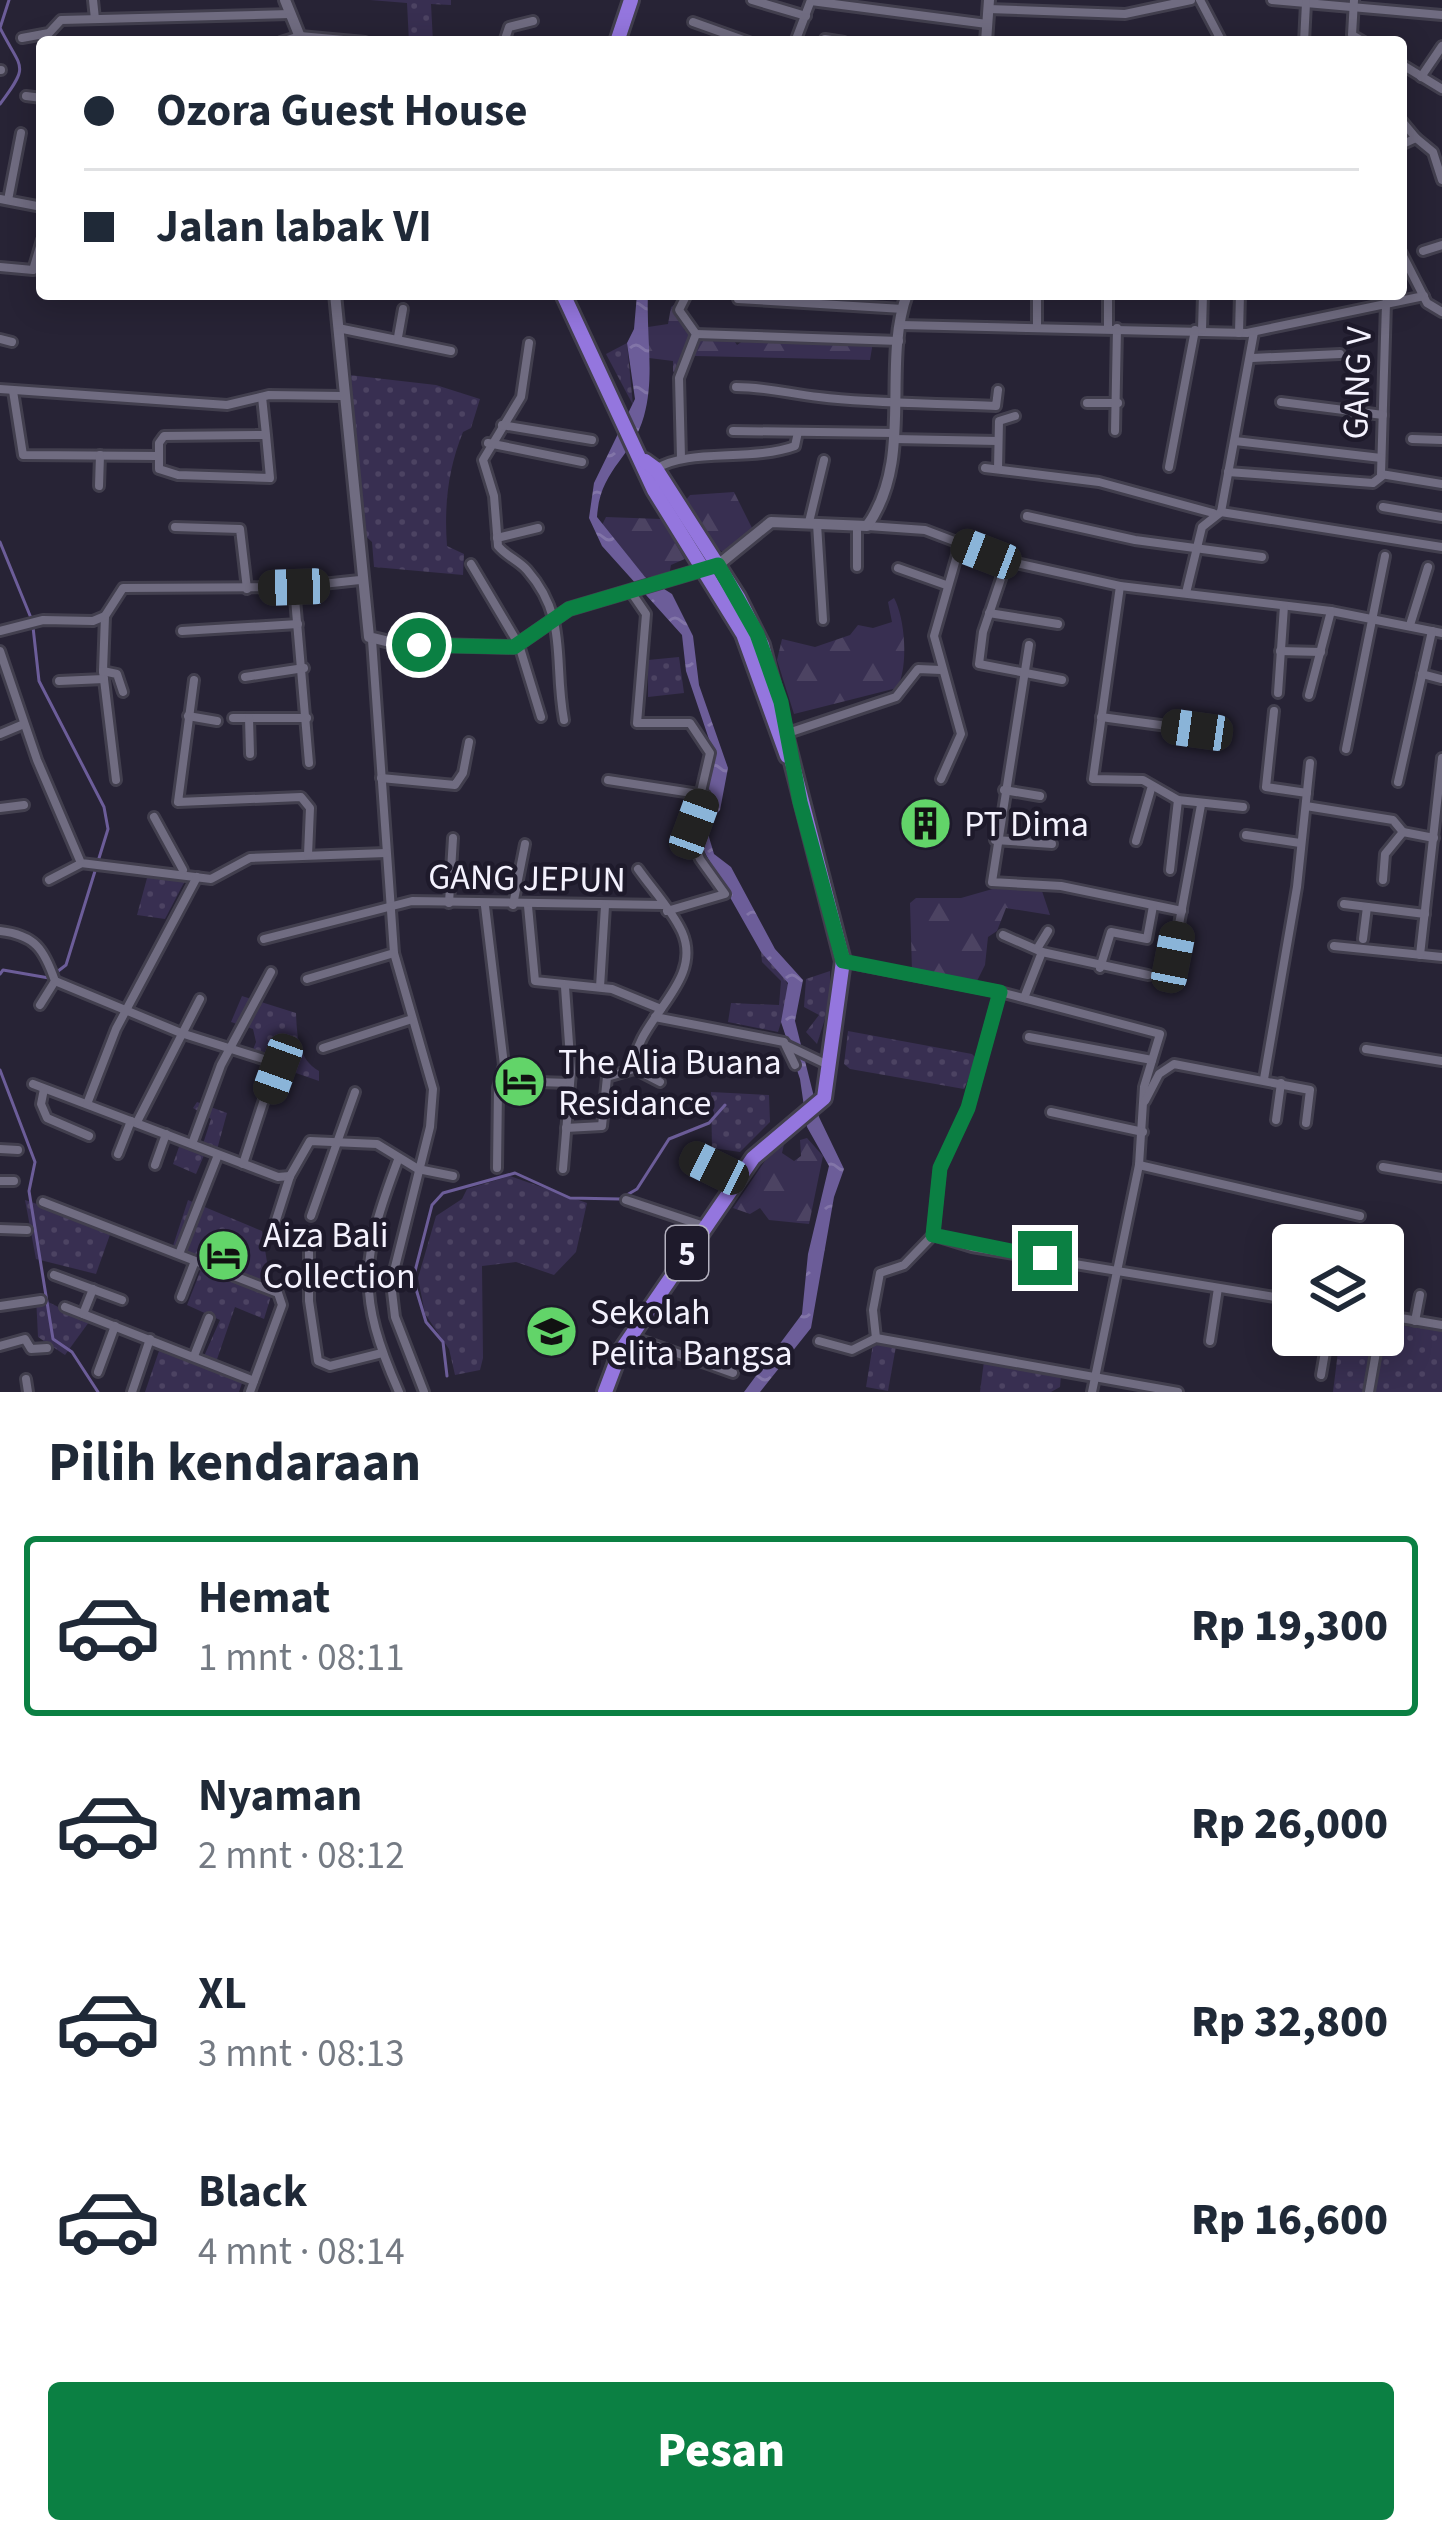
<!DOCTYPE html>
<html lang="id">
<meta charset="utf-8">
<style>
:root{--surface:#fff;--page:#f6f6f7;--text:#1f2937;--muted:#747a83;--line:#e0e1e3;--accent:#0b8043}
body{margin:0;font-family:"Source Sans 3",sans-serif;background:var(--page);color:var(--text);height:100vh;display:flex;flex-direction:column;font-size:45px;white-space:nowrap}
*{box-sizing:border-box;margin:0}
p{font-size:39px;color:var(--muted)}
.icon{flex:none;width:66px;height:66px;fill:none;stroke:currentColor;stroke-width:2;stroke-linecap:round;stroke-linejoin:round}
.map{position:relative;height:1392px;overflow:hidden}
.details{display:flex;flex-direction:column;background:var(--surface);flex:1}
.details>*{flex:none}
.banner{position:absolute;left:36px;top:36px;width:1371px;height:264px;border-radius:12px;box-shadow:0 6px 30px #0003;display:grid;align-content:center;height:264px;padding:0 48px;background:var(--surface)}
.fabs{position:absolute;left:1272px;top:1224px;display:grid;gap:24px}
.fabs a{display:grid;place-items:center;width:132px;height:132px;border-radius:12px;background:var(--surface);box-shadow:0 6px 30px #0003;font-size:60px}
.end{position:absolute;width:54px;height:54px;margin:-27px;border:15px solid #0b8043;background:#fff;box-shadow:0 0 0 6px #fff}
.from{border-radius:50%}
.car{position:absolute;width:36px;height:72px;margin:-36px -18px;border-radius:15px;box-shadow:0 0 9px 3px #0007;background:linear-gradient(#222 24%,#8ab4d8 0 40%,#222 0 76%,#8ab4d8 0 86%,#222 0)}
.banner b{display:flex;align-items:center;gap:42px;height:114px;font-size:45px}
.banner b+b{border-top:3px solid var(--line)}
.banner i{width:30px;height:30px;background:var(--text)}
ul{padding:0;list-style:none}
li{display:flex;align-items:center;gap:36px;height:180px;margin:0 24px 18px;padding:0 24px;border:6px solid transparent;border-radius:12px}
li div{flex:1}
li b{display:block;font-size:45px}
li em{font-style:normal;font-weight:800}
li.active{border-color:var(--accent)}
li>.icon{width:108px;height:108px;stroke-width:1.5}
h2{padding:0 48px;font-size:54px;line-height:144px}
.button{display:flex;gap:24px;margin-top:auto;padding:24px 48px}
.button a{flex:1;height:138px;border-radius:12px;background:var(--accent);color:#fff;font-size:48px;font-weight:800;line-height:138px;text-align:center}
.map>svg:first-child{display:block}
.grass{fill:url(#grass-dots)}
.forest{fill:url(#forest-firs)}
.water{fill:url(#water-ripples)}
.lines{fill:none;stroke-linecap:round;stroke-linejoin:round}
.stream{stroke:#6c5d99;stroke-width:3}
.street-casing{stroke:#423f4e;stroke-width:14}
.secondary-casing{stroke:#423f4e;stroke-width:16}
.highway-casing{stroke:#423f4e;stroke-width:20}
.street{stroke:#706c81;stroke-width:8}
.secondary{stroke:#706c81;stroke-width:10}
.highway{stroke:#9476de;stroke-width:14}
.route{stroke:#0b8043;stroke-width:15}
.labels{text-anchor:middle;stroke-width:9;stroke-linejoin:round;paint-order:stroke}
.shield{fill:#1e1a2b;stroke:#b4b1bf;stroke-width:3}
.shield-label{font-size:33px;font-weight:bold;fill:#f4f2fe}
.street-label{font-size:36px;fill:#f4f2fe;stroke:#1e1a2b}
.poi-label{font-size:36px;fill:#f4f2fe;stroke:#1e1a2b;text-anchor:start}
</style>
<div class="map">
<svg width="1442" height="1392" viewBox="0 0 1442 1392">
<defs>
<pattern id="grass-dots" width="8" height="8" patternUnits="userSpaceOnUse" patternTransform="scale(3)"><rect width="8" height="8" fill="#382f51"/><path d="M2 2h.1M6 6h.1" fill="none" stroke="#4c4362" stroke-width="1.8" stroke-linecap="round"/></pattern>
<pattern id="forest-firs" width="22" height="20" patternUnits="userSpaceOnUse" patternTransform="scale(3)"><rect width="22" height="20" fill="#382f51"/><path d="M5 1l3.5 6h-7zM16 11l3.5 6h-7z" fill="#4c4362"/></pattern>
<pattern id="water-ripples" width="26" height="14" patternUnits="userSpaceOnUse" patternTransform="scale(3)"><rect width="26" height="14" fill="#6c5d99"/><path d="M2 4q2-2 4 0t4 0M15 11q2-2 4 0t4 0" fill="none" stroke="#8275a8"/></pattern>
</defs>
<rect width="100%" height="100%" fill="#272335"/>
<g class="grass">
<polygon points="370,0 451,0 451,5 431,4 433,42 409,42 407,3"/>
<polygon points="627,343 633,405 606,354"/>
<path d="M349,375L436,385L480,399L471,428L463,432C448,469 444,506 447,546L464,554L463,575L374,567L372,542L360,531Z"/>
<polygon points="679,657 684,693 648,697 648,660"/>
<polygon points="150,867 187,877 165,919 137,915"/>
<polygon points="761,952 779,969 791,990 778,1032 728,1022 731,1003 779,1005 781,981 762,962"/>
<polygon points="830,971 830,1003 817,1044 806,1032 819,1015 804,1007 806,979"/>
<path d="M242,996L296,1013C297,1036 298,1059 319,1071V1081L250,1057L256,1042L253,1029L231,1022Z"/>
<polygon points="848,1031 972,1054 977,1059 964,1089 850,1069 844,1064"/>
<polygon points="711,1092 769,1095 770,1122 740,1152 712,1148"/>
<polygon points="197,1102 227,1113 215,1157 205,1153 196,1174 173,1164 181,1141 201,1150 211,1119 193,1108"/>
<polygon points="510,1176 587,1203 576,1252 554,1275 516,1262 482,1266 483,1358 480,1370 455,1375 449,1349 425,1314 418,1278 436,1216 462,1199 467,1189"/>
<polygon points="25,1200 112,1229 96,1274 36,1259"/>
<polygon points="188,1200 262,1231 272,1293 264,1319 235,1307 214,1368 244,1377 239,1392 145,1392 161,1345 201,1363 220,1320 187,1305 202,1267 170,1255"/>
<polygon points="36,1296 89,1322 65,1355 38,1337"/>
<polygon points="1383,1323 1442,1331 1442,1392 1333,1392 1340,1335 1383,1335"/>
<polygon points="873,1344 896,1346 888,1391 866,1387"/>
<polygon points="984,1361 1061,1375 1060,1387 1051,1392 980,1392"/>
</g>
<g class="forest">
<polygon points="681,300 684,330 733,339 737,345 747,338 873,342 870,360 695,356 673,372 673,361 649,358 648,327 668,324 671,307"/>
<polygon points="734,492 752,528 727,554 716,548 685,501 690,495"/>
<polygon points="606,517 661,519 687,558 671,565 669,576 645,577 601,527"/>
<path d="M894,598C905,618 909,667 897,688L794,714L777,660L782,639L815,647L850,635L858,625L873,628L892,622L888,602Z"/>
<polygon points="996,888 1042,891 1050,915 1006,908 997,931 988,937 985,965 975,985 912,971 910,903 916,898 961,898"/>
<polygon points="807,1138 823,1156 809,1224 769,1220 760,1208 750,1214 733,1208 773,1149 784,1144 782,1153 794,1161 801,1156 800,1140"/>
</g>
<path class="water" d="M637,294H648C646,334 655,377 644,416C632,459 600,468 597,517L645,577L672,594L693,636L699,685L728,768L720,810L706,827L714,854L731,867L775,949L803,980L795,1021L819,1117L844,1169L834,1197L811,1328L760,1392H744L802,1314L808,1254L829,1166L807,1127L800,1079L781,1022L788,983L761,952L697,839L714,754L686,671L682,635L602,546L589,518L594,483L635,399L627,343L634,329Z"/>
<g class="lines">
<g class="stream">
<path d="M0,104C31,63 21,70 0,28L9,0"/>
<polyline points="0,542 31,618"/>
<polyline points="0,974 3,970 49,978 66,965 108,829 104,807 39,681 33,627"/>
<polyline points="0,1070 35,1162 29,1191 53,1339 72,1352 98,1392"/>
<polyline points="447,1376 443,1342 426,1322 413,1279 432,1205 443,1193 515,1173 570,1198 620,1199 637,1189 669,1139 709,1123 725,1105"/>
</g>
<defs>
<g id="street">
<polyline points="93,0 95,19"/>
<polyline points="752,0 806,16"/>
<polyline points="1200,0 1222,42"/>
<polyline points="1272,0 1442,15"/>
<polyline points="1354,0 1352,35 1364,42"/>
<polyline points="811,1 987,24"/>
<polyline points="988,9 1125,14 1191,0"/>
<polyline points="693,22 749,42"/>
<polyline points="22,38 49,33 61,20 290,14"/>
<polyline points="825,39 844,42"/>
<polyline points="281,42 300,36 365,42"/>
<polyline points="504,42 509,27 533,21"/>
<polyline points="795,42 811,0"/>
<polyline points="1304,42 1306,3"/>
<polyline points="1401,64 1442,89"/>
<polyline points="0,70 1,70"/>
<polyline points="1421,77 1442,46"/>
<polyline points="26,96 42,98"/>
<polyline points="1401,120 1416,138 1401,145"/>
<polyline points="1416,138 1433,152 1442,180"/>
<polyline points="0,199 42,207"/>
<polyline points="8,200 21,133"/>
<polyline points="1423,251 1442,245"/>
<polyline points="1401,252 1427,303 1442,312"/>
<polyline points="0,267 33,270 42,240"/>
<polyline points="738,299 903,309"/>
<polyline points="1386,303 1381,474 1442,484"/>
<polyline points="901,325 1247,333 1424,296"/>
<polyline points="1037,326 1037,294"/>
<polyline points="338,328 451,351"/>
<polyline points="1108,328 1108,294"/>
<polyline points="1202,330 1203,294"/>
<polyline points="1239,333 1240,294"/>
<polyline points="696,334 899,341"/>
<polyline points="398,337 403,309"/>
<polyline points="0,339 12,342"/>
<path d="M529,343L521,397L483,460L494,496L498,546C506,556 518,560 527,570C569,618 553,660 564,720"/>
<polyline points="1252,358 1340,354"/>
<path d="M736,387C766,387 791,394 819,397C877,404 937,403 996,406L998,390"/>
<polyline points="0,389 227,405 269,395 342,396"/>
<polyline points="13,391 23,455 157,456"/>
<polyline points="262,397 266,435 164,436 159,443 159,469 178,475 270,478 266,435"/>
<polyline points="1281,402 1383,415"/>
<polyline points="1087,403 1118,403"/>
<polyline points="502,425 592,440"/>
<polyline points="733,431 894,433"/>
<polyline points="1115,431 1117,328"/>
<polyline points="894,439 998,441"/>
<polyline points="1412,439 1442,440"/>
<polyline points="1235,441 1381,458"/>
<polyline points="488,443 582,462"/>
<polyline points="681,458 679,378 696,334 679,310 687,294"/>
<polyline points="1169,467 1195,330"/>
<polyline points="985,468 1099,482 1213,513"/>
<path d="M656,469C687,448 752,462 795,446L798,432"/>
<polyline points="998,469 999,421 1015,416"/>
<polyline points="1228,472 1373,483 1382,476"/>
<polyline points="99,486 100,455"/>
<polyline points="1383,507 1442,517"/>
<polyline points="1221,512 1442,547"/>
<polyline points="1027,516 1135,540 1262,557"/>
<polyline points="809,522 824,460"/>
<polyline points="817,524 823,620"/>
<polyline points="868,526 925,530 1007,561 1120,586 1331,611 1442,633"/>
<polyline points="175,527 240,529 247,589"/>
<polyline points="857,527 857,567"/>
<polyline points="497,538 538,528"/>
<polyline points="1007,561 983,632 979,664 1062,680"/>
<polyline points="471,564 519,645 541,717"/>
<polyline points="898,568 946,585"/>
<polyline points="1120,586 1093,779 1143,780 1178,800 1243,807"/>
<polyline points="294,587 309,763"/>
<polyline points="631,592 646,614 637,723 690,723 710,753 691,835 700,859 725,894 667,911"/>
<polyline points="1186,593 1202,527 1221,512 1254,332"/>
<polyline points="989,613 1058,624"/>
<polyline points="105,616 103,671 116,780"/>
<polyline points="1410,625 1428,567"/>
<polyline points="0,631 43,620 93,621 105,616 123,588 294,587 360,580"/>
<polyline points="182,631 298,624"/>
<polyline points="372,640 394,953 433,1089 430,1127 391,1283 395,1317 424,1392"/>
<polyline points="1029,645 992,882 1061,886 1182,911"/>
<polyline points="0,651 37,760 81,863 211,879 250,858 386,853"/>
<polyline points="1280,651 1321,652"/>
<polyline points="103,671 117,674 123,692"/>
<polyline points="1422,674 1441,679"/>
<polyline points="245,677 304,668"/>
<polyline points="194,680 178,802 301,797 310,808 308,855"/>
<polyline points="59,681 104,679"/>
<polyline points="1278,693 1284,606"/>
<polyline points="1309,695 1331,611"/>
<polyline points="1274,711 1266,787 1307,793"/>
<polyline points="188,716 217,721"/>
<polyline points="1101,717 1197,730"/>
<polyline points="233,718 307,718"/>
<polyline points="249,718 250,754"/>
<polyline points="788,733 896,697 918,669 941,670"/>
<polyline points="0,734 24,724"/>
<polyline points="1346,749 1385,556"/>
<polyline points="381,778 455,785 463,773 469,742"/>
<polyline points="941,779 961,734 934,636 960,545"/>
<polyline points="608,780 705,795"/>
<polyline points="1398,782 1432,631"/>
<polyline points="1004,790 1040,796"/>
<polyline points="1306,806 1393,820 1403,832"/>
<polyline points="0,808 24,805"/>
<polyline points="154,817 183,870"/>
<polyline points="1403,832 1434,838"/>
<polyline points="1246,835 1300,843"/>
<polyline points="995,840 1052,844"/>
<polyline points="1136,841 1151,789"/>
<polyline points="1170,870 1178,800"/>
<polyline points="49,880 80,864"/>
<polyline points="1383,880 1385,854 1403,832"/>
<polyline points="449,903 453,838"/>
<polyline points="1344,904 1425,914"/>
<polyline points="513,905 525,844"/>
<polyline points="485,906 504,1065 498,1088 497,1168"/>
<polyline points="528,906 535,981 612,989 661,1009"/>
<path d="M0,931C35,935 44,949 55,981L40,1005"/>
<polyline points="1003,935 1042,952"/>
<polyline points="264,939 412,901 663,905"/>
<polyline points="1363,939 1367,907"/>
<polyline points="1334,946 1442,957"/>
<polyline points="1037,949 1048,931"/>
<polyline points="1420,955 1442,758"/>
<polyline points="1173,957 1201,805"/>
<polyline points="845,962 1000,992 1160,1034 1144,1087 1139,1165 1092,1392"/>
<polyline points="1100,968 1111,932 1147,939 1153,906"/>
<polyline points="307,979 394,953"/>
<polyline points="55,981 181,1033 276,1063 243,1164"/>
<polyline points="600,987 605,906"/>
<polyline points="1024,998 1042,952 1148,975"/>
<polyline points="655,1017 784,1042 795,1065"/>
<polyline points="1029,1037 1152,1060"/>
<polyline points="788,1046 828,1065"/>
<polyline points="323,1048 412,1019"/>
<polyline points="1366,1049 1442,1061"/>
<polyline points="635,1069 660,1082"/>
<polyline points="1264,1079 1297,887 1310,763"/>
<polyline points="538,1082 570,1083"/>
<polyline points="33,1084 278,1177 290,1176"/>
<polyline points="44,1089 41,1104 47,1118 89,1136"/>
<polyline points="1145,1101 1159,1074 1174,1064 1310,1090 1306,1123"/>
<polyline points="87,1104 116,1029 197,877"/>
<polyline points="1051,1112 1143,1132"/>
<polyline points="1276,1120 1281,1083"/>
<polyline points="137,1122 200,999"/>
<path d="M566,1128L602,1126L607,1077L634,1069C633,1020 705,984 682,932C672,910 652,889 638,869"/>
<polyline points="192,1144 221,1065 271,972"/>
<polyline points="0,1149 18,1150"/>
<polyline points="118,1154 131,1121"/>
<polyline points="691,1156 736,1179"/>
<path d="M398,1160C361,1258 356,1295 399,1392"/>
<polyline points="155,1165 166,1134"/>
<polyline points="1139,1165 1360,1216"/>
<polyline points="1383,1167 1442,1177"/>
<polyline points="563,1169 571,1072 565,987"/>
<polyline points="0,1181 14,1181"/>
<polyline points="626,1200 704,1226"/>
<polyline points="43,1202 278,1293 282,1305 250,1392"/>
<polyline points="311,1216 355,1092"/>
<polyline points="276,1220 290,1176 310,1141 377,1144 418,1169 453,1176"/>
<polyline points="0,1229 27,1230"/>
<polyline points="933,1235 972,1247 1293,1300"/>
<polyline points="933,1235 940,1168 968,1108 1000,992"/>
<polyline points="309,1241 309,1301 318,1361 330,1366 382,1353"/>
<polyline points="179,1254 218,1155"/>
<polyline points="54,1275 122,1300"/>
<polyline points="181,1297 195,1261"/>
<polyline points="0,1306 41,1300"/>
<polyline points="65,1307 254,1381"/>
<polyline points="83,1314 93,1289"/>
<polyline points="1383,1315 1442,1325"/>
<polyline points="1415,1321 1420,1295"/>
<polyline points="632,1337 733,1373"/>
<polyline points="876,1338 873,1310 880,1273 904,1265 933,1235"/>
<polyline points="819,1341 852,1350 876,1338 1178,1392"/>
<polyline points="1210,1341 1218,1288"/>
<polyline points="0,1346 25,1339 31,1349 47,1348"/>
<polyline points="194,1356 209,1318"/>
<polyline points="98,1372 115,1326"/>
<polyline points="1321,1375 1328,1335"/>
<polyline points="26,1379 28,1392"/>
<polyline points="132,1392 150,1339"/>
<polyline points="1369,1392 1379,1335"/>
</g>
<g id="secondary">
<polyline points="285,0 302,42"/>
<polyline points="986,42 989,0"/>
<path d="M335,294L369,637L398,644L514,647L569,609L718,565L771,522L867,526C915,459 881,366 907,294"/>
</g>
<g id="highway">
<polyline points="617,42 631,0"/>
<polyline points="563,294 654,490 743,634 787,756"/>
<polyline points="605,1392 620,1352 753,1158 824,1098 843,961 762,645 738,597 656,469 645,461"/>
</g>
</defs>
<use href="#street" class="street-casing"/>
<use href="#secondary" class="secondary-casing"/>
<use href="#highway" class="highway-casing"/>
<use href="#street" class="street"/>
<use href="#secondary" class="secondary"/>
<use href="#highway" class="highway"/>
</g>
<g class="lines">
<polyline class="route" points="419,645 514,647 569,609 718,565 757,634 781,702 800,802 843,961 1000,992 968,1108 940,1168 933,1235 1045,1258"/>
</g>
<defs>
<symbol id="building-disc" viewBox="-11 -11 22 22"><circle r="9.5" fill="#62d469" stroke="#1e1a2b"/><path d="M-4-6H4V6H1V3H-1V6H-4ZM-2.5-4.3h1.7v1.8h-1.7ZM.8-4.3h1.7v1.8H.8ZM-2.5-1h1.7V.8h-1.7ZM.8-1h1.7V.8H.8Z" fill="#111"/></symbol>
<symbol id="hotel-disc" viewBox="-11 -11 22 22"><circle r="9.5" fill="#62d469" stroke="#1e1a2b"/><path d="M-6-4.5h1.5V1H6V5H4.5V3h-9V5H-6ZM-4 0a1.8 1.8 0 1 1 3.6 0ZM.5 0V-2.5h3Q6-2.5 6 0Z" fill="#111"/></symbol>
<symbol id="school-disc" viewBox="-11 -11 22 22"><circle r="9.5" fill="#62d469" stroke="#1e1a2b"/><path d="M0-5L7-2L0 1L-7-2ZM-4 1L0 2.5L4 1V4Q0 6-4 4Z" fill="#111"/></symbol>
</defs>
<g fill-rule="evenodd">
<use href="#building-disc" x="896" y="794" width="59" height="59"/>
<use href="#hotel-disc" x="490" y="1052" width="59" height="59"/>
<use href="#hotel-disc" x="194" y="1226" width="59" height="59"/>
<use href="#school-disc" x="522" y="1302" width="59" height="59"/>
</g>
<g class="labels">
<rect class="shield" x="666" y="1226" width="42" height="54" rx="9"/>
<g class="shield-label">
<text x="687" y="1265">5</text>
</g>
<g class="street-label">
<text transform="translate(1356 383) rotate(-88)" y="13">GANG V</text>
<text transform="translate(527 877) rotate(1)" y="13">GANG JEPUN</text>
</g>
<g class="poi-label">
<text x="964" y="836">PT Dima</text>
<text x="558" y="1074">The Alia Buana<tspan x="558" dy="41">Residance</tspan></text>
<text x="263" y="1247">Aiza Bali<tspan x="263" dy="41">Collection</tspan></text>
<text x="590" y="1324">Sekolah<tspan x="590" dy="41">Pelita Bangsa</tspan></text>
</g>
</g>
</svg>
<div class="fabs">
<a><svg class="icon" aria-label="layers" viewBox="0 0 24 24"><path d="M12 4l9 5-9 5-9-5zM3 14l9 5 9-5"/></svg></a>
</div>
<i class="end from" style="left:419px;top:645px"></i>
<i class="end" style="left:1045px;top:1258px"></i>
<i class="car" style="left:986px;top:554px;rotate:291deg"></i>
<i class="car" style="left:294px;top:587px;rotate:268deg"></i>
<i class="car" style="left:1197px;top:730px;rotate:278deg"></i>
<i class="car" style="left:694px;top:824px;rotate:20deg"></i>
<i class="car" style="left:1173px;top:957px;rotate:11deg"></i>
<i class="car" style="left:278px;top:1069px;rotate:200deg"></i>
<i class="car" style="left:714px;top:1168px;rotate:296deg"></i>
<div class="banner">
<b><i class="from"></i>Ozora Guest House</b>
<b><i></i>Jalan labak VI</b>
</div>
</div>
<section class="details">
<h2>Pilih kendaraan</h2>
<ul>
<li class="active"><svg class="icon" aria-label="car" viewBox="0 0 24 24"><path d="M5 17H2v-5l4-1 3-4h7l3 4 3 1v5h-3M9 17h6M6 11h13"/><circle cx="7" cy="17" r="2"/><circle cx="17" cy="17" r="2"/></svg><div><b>Hemat</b><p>1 mnt · 08:11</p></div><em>Rp 19,300</em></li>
<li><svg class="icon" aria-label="car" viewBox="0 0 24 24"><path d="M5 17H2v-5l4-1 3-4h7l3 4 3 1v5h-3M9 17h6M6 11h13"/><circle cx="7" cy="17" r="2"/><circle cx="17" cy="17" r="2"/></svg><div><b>Nyaman</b><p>2 mnt · 08:12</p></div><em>Rp 26,000</em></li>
<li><svg class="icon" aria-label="car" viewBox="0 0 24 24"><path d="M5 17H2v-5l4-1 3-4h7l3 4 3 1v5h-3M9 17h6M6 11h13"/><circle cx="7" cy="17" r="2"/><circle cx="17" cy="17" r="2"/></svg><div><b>XL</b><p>3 mnt · 08:13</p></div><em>Rp 32,800</em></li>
<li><svg class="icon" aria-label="car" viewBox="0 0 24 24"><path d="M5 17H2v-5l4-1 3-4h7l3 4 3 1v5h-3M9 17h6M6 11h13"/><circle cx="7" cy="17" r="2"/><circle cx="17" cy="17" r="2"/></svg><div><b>Black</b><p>4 mnt · 08:14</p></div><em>Rp 16,600</em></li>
</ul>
<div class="button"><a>Pesan</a></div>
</section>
